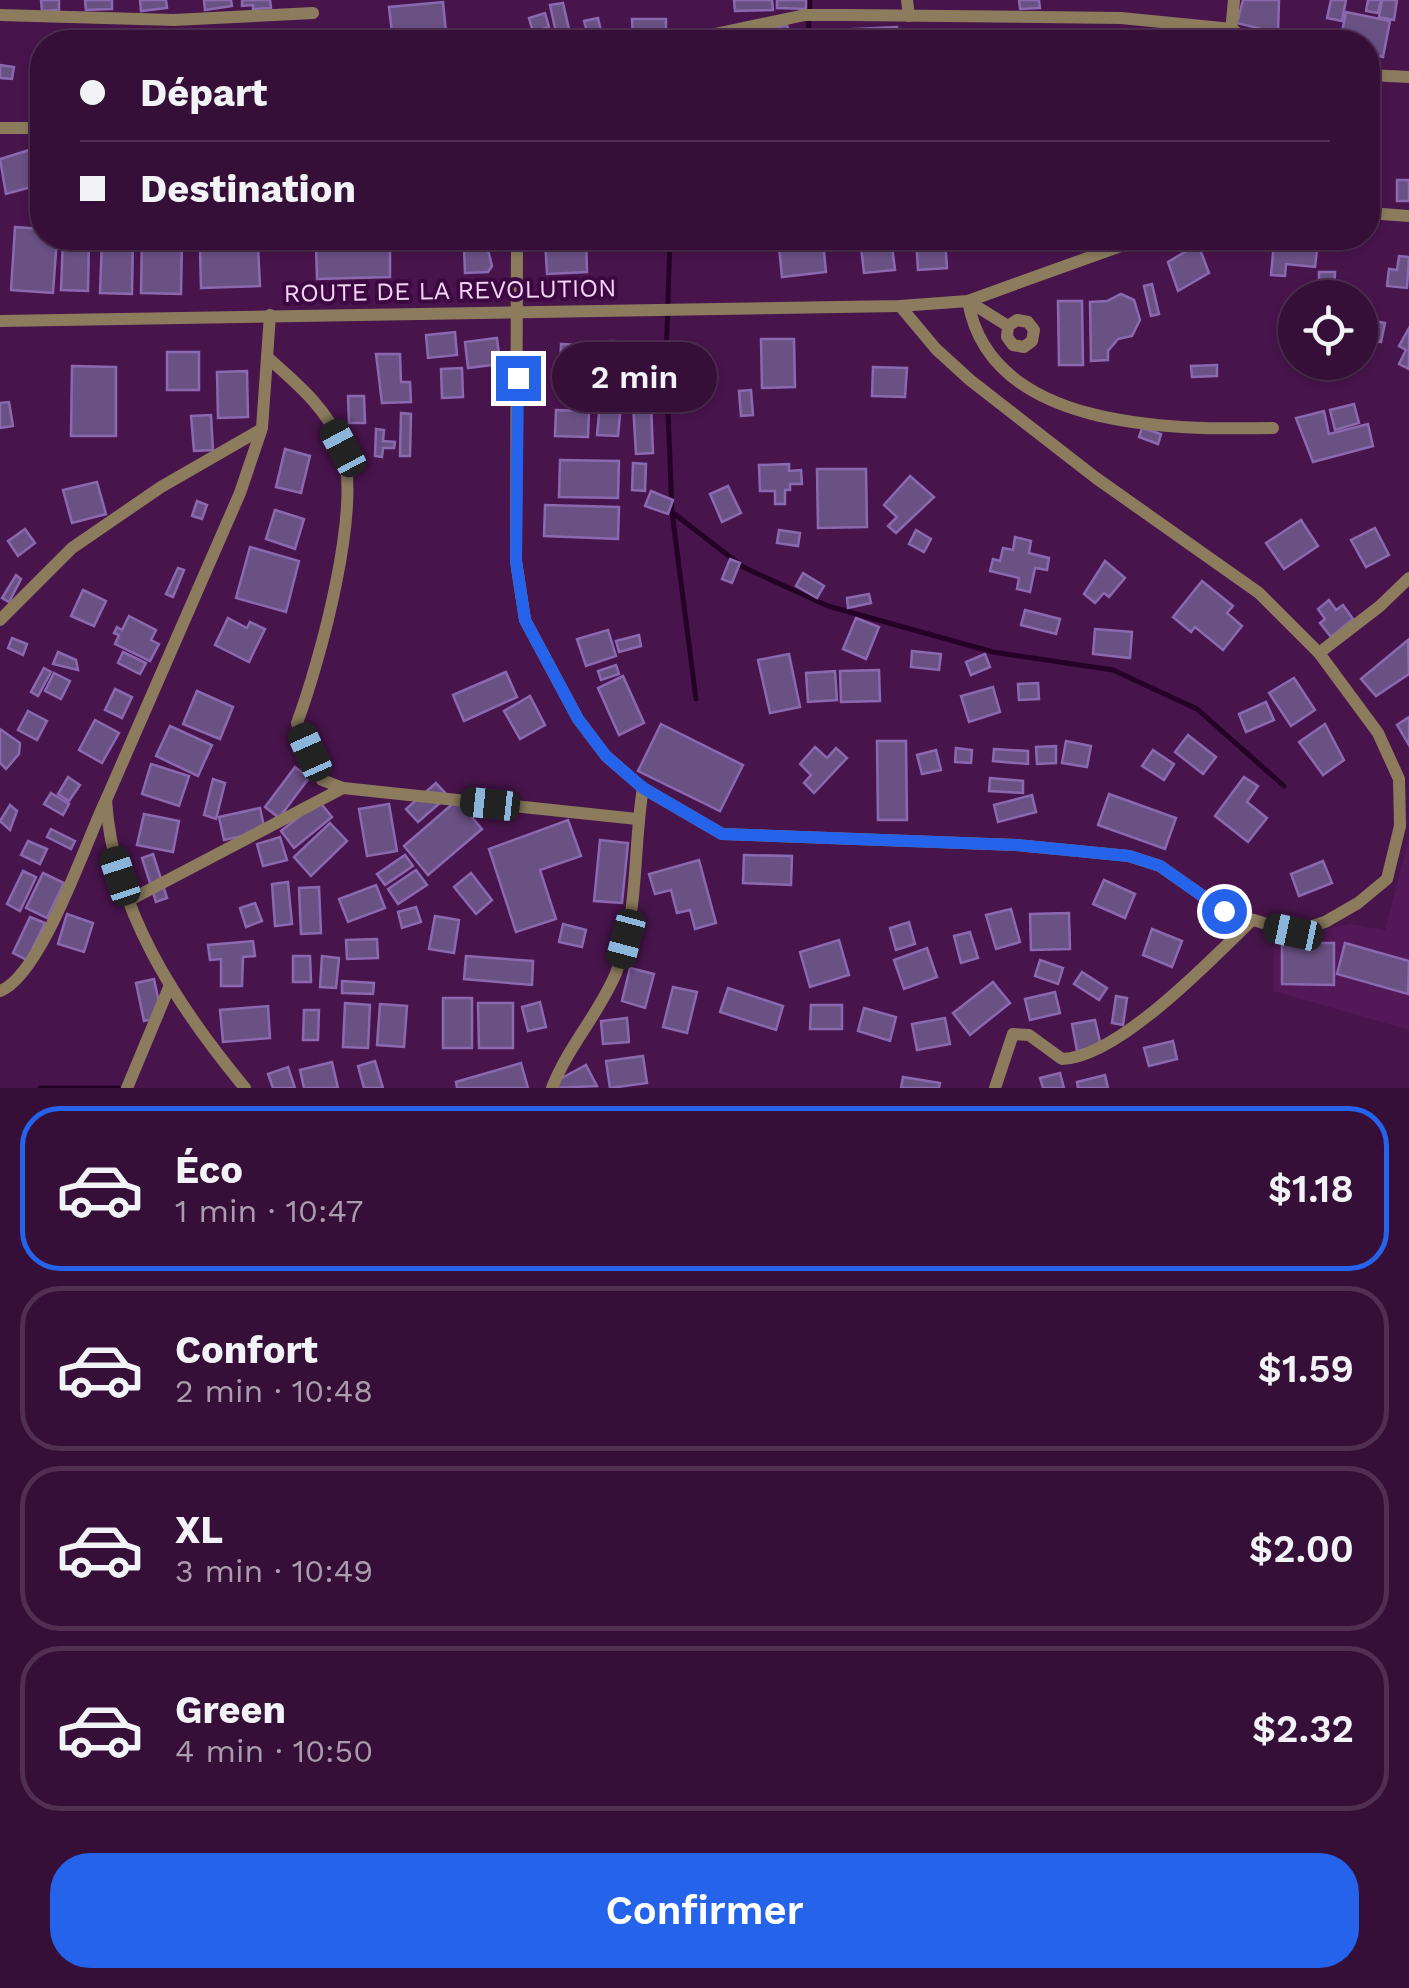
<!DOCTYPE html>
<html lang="fr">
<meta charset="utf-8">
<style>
:root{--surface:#360f39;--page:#3d1841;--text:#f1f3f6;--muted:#aa9cae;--line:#502f53;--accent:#2563eb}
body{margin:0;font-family:"Work Sans",sans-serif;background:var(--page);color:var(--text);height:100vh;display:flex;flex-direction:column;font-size:38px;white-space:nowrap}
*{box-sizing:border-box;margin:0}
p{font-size:32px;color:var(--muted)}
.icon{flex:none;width:55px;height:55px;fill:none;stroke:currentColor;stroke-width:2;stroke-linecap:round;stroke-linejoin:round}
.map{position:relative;height:1088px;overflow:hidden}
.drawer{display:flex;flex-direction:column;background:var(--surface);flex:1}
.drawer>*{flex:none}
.top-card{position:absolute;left:30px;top:30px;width:1350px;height:220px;border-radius:40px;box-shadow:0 2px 8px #0004,0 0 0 2px var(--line);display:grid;align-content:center;height:220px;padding:0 50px;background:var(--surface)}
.buttons{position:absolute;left:1278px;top:280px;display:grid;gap:20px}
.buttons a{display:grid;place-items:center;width:100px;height:100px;border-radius:50%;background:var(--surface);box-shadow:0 2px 8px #0004,0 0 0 2px var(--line);font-size:50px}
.end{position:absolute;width:45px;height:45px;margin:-22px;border:12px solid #2563eb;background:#fff;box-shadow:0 0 0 5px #fff}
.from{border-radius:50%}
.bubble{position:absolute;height:70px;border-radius:35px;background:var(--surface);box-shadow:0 2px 8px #0004,0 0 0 2px var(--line);font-size:32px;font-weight:600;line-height:70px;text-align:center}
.car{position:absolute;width:30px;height:60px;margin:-30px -15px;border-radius:12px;box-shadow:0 0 8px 2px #0007;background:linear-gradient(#222 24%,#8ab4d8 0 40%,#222 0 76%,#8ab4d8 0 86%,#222 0)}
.top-card b{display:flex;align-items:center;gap:35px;height:95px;font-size:38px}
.top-card b+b{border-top:2px solid var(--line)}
.top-card i{width:25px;height:25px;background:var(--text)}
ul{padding:18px 0 0;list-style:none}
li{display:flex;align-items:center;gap:30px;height:165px;margin:0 20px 15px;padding:0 30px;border:5px solid var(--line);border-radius:40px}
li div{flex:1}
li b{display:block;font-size:38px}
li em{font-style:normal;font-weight:600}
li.on{border-color:var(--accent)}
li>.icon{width:90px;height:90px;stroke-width:1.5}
.action{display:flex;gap:20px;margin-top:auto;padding:20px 50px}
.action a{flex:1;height:115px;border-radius:40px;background:var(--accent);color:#fff;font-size:40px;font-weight:600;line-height:115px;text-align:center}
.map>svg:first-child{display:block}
.built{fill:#521857}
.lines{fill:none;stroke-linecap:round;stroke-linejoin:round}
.stream{stroke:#250128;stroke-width:5}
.building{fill:#695184;stroke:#8a69af;stroke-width:2.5}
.minor{stroke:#8c7c5d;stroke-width:12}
.route{stroke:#2563eb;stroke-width:12}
.labels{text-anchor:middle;stroke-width:8;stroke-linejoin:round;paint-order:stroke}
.street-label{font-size:25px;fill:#f3d4f5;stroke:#3d0841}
</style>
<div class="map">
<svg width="1409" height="1088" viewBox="0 0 1409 1088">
<rect width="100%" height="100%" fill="#48144c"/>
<polygon class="built" points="1409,838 1409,1030 1273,991 1274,939 1351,924 1385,930"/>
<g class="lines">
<g class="stream">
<polyline points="808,42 810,0"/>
<polyline points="670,238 666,360 672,512 696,699"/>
<polyline points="672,512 743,567 828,606 993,652 1113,670 1197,709 1284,786"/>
<polyline points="40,1088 118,1088"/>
</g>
</g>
<g class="building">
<polygon points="41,0 59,0 59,10 42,11"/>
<polygon points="85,0 112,0 112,9 86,10"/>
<polygon points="140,0 166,0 167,8 141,11"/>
<polygon points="204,0 231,0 232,6 205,10"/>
<polygon points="242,0 270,0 271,8 253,9 253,5 242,6"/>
<polygon points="734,0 772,0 773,10 735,11"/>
<polygon points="777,0 806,0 806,9 777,8"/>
<polygon points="1019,0 1039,0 1040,8 1020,9"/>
<polygon points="1243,0 1279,0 1278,33 1237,23"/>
<polygon points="1331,0 1346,0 1342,21 1327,18"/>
<polygon points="1368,0 1381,0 1378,13 1366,11"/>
<polygon points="1382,0 1397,0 1394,20 1379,17"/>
<polygon points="443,2 447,42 393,42 389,7"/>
<polygon points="563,3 572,42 558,42 550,5"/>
<polygon points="1346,12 1390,21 1383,57 1368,54 1368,42 1340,42"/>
<polygon points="545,13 549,27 533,32 529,18"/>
<polygon points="598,18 601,31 588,35 584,21"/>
<polygon points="632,19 666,19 666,37 633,38"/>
<polygon points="787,25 792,42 747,42 745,36"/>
<polygon points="897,27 898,42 813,42 813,31"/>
<polygon points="365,30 367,42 339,42 338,34"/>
<polygon points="164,32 164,42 133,42 133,33"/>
<polygon points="241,34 259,34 259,42 240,42"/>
<polygon points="0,65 14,67 12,79 0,78"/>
<polygon points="39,147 42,184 6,194 0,159"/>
<rect x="1397" y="180" width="12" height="21"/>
<polygon points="15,227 42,229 42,238 57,238 53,293 11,290"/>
<polygon points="63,238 89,238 88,291 61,290"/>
<polygon points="102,238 133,238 132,294 100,293"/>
<polygon points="142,238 182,238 181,294 141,293"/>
<polygon points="586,238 587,272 547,274 545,239"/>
<polygon points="860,238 891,238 895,270 864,273"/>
<polygon points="916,238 945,238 947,268 918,270"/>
<polygon points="1299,239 1318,241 1315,267 1286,264 1285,276 1271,275 1274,242 1299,244"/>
<polygon points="823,242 826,272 782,277 779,247"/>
<polygon points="390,243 390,277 317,279 316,244"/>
<polygon points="1198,244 1209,273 1178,291 1168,262"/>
<polygon points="258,246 260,286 201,288 200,248"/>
<polygon points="487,246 492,266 488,272 465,273 464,247"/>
<polygon points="1399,256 1409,257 1407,288 1387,286 1389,269 1397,270"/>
<polygon points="1319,272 1335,272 1334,298 1326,298 1326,283 1319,282"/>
<polygon points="1152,284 1159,314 1151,316 1144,286"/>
<polygon points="1121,294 1134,300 1140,320 1132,336 1118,339 1108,351 1108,360 1091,361 1090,302 1107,301"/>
<polygon points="1058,301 1082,301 1083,365 1059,365"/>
<polygon points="1375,321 1385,323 1381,342 1371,340"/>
<polygon points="1409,328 1409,369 1399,364 1406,350 1399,346"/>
<polygon points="455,332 457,355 428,358 426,335"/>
<polygon points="497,338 500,364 468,368 465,342"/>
<polygon points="761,339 794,339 795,387 762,388"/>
<polygon points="611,341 639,342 638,376 610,375"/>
<polygon points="561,344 604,346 601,397 559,395"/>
<rect x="167" y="352" width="32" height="38"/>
<polygon points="376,354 400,354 401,382 410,382 411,402 382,403"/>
<polygon points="1217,365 1217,376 1192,377 1191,366"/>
<polygon points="72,366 116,367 116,436 71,436"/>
<polygon points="873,367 907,368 905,397 872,396"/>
<polygon points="462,368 463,397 442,398 441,369"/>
<polygon points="247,371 248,417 218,418 217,372"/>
<polygon points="751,390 753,415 741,416 739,391"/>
<polygon points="348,396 364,396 365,423 349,423"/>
<polygon points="9,402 13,426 0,428 0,403"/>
<polygon points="600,403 621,404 618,436 597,435"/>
<polygon points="651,403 653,453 636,454 633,404"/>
<polygon points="1354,404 1359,423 1335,430 1330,410"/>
<polygon points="556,410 589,411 588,437 555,436"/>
<polygon points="1324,411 1329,434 1368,424 1373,446 1313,462 1296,418"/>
<polygon points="401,413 411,414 410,456 400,456"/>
<polygon points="211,415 213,450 194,451 191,416"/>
<polygon points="1142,428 1161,434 1158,444 1139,437"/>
<polygon points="376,429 384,430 383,441 395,442 394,448 383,448 382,457 375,456"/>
<polygon points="285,449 310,456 301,493 276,487"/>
<polygon points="560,460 619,461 618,498 559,497"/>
<polygon points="633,463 646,464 645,491 632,490"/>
<polygon points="789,464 789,471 801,470 802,484 790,484 790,490 785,490 785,504 775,504 775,491 760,491 759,465"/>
<polygon points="817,469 866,469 867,527 818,528"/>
<polygon points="910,476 934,497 896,533 888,526 897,517 884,505"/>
<polygon points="97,482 106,514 72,523 63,490"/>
<polygon points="728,486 741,513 722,522 710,494"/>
<polygon points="651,491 673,500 668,514 645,506"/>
<polygon points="197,501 207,505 202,519 192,516"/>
<polygon points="545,505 619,507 618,539 544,536"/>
<polygon points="275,510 304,519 295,549 266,539"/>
<polygon points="1301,520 1318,546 1284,569 1266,543"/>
<polygon points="1375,528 1389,555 1366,567 1351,540"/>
<polygon points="25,529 35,543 18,556 8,541"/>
<polygon points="779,530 800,533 798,546 777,543"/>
<polygon points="916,530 931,539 924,552 909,544"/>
<polygon points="1015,537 1031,541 1029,553 1049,558 1047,570 1035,568 1030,592 1017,589 1019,578 990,571 993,559 1000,561 1003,548 1013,550"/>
<polygon points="250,547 299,561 286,612 236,598"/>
<polygon points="730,559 740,563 732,583 722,579"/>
<polygon points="1105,561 1125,578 1109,597 1104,593 1095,603 1084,594"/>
<polygon points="178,568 184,570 173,597 166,594"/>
<polygon points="803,573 824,586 817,598 796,586"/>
<polygon points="16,575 21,579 9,602 2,598"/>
<polygon points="1202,581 1233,606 1227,613 1242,626 1223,650 1195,627 1191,632 1173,617"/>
<polygon points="83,590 106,601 94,626 71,616"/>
<polygon points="869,594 871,603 848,608 847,598"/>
<polygon points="1329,600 1336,610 1343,605 1353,619 1331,637 1320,623 1325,619 1318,609"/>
<polygon points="1025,610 1060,619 1056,634 1021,625"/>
<polygon points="129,616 156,630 151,640 159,644 150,661 115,644 119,635 114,633 117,627 122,630"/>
<polygon points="228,618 247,628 250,622 265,629 249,662 215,645"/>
<polygon points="856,618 879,627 866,659 843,649"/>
<polygon points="1095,629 1132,632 1130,658 1093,654"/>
<polygon points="608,630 616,656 586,666 577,639"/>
<polygon points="639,635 641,646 619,652 616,641"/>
<polygon points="12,638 27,644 23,655 8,648"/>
<polygon points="1408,640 1409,674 1376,696 1361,679"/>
<polygon points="912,651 941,654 939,670 911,667"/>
<polygon points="58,652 76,660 78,670 53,664"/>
<polygon points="123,652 146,663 140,674 118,663"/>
<polygon points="789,654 800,707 770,713 758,660"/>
<polygon points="985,654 990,667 971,675 966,662"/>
<polygon points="616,665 619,674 601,680 598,671"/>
<polygon points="44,668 51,672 38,696 31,692"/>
<polygon points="879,670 880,701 841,702 840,671"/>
<polygon points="835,671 837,700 808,702 806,673"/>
<polygon points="506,672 517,697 464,721 453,695"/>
<polygon points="54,673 70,681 61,699 45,691"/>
<polygon points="623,676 644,723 619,735 598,688"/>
<polygon points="1294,678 1315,710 1291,726 1269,693"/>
<polygon points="1038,683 1039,699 1019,700 1018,684"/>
<polygon points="993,687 1000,712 969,722 961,696"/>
<polygon points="115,689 132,697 122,718 105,710"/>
<polygon points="197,691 233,707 220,739 183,724"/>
<polygon points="530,696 545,725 520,739 504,711"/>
<polygon points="1266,702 1274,720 1246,732 1239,714"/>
<polygon points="28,711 47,721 37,740 18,730"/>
<polygon points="1409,717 1409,745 1397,725"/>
<polygon points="95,720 119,733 102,763 79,750"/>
<polygon points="661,724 743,765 720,811 638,771"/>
<polygon points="1325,724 1344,760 1323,775 1299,742"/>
<polygon points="170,726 212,745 198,776 156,756"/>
<polygon points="0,729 20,743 19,754 6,769 0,763"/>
<polygon points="1188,735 1216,757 1203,774 1175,752"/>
<polygon points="877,741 906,741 907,820 878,820"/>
<polygon points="1066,741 1091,746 1087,767 1062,763"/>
<polygon points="1056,746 1056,763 1037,764 1036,747"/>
<polygon points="815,747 827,758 836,748 847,758 814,793 804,783 811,775 800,764"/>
<polygon points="956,748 972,750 971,763 955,762"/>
<polygon points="994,749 1028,751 1028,764 993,761"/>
<polygon points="936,750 941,770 922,774 917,755"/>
<polygon points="1153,750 1174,764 1164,780 1142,766"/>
<polygon points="151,764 189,776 179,806 142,794"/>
<polygon points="295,767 309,778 279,818 265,807"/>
<polygon points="68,777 80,785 69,801 58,794"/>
<polygon points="1244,777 1258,786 1247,802 1267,818 1248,842 1215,816"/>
<polygon points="990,778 1023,781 1023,793 989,791"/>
<polygon points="213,779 225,783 216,819 204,815"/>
<polygon points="436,783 448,796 418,822 406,809"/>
<polygon points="51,793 69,804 63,815 44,804"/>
<polygon points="1109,794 1176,818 1165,849 1098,825"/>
<polygon points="1032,795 1036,812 998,822 994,805"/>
<polygon points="457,800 482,829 428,875 404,846"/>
<polygon points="319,801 332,817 294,848 281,831"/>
<polygon points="389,804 397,851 367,856 359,809"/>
<polygon points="10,805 17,811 10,830 0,821"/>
<polygon points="260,808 265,831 224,840 219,817"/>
<polygon points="144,814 179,821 173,852 137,845"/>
<polygon points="568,820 581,856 540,870 556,919 516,932 489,849"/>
<polygon points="330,823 347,841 311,876 294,857"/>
<polygon points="51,829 75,841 71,849 47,837"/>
<polygon points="280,837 287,860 263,866 257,844"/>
<polygon points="600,840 628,843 622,903 594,901"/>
<polygon points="28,841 47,849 40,864 21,855"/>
<polygon points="153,854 167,898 156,902 142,858"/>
<polygon points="405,855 413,866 385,885 377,874"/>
<polygon points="744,855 792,856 791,885 743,883"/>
<polygon points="699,860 716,923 695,929 690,910 677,913 671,890 655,894 649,874"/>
<polygon points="1323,861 1332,883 1299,896 1291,874"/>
<polygon points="416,870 427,885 398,904 388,889"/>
<polygon points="23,871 36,877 20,911 7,904"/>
<polygon points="43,873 64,883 47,918 26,908"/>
<polygon points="471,873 492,900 476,914 454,887"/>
<polygon points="1104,880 1135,894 1125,918 1093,904"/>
<polygon points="288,882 292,924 275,926 272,884"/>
<polygon points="376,885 385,908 348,922 339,899"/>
<polygon points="319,887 321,933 301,934 299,888"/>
<polygon points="255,903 262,921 246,927 240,908"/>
<polygon points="416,907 421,922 402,928 398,912"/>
<polygon points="1011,909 1020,942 996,949 986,915"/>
<polygon points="1069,913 1070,949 1031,950 1030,914"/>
<polygon points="67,914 93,923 84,952 58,944"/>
<polygon points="435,916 459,920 454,953 429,949"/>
<polygon points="30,917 45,923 27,960 13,953"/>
<polygon points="909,922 915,944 896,950 890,928"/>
<polygon points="563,924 586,930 582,947 559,942"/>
<polygon points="1152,929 1182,941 1172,967 1143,955"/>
<polygon points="970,932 978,958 961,963 954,936"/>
<polygon points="377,939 378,958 347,959 346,940"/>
<polygon points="839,940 849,975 810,987 800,952"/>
<polygon points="253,941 255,956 243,957 242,986 221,986 221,959 210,960 208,945"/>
<polygon points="1282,943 1334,943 1334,985 1282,984"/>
<polygon points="1345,943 1409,961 1408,994 1337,974"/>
<polygon points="927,948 937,977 904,989 894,960"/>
<polygon points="293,956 310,956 311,982 293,982"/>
<polygon points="322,956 339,958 336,988 320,987"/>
<polygon points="466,956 533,961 532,985 464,979"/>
<polygon points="1040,960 1063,968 1058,984 1035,976"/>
<polygon points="630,968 654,974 645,1008 622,1001"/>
<polygon points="1082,972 1107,988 1099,1000 1074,984"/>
<polygon points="154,979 162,1017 144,1021 136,983"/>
<polygon points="342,981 374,983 373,994 342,993"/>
<polygon points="993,982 1010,1003 970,1035 953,1013"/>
<polygon points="673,987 697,992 687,1033 663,1027"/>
<polygon points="728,988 783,1006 776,1030 720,1012"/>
<polygon points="1055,992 1060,1013 1030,1020 1025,999"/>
<polygon points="1116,996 1127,998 1123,1025 1112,1023"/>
<rect x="443" y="998" width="29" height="50"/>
<polygon points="540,1002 546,1027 528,1031 522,1007"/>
<polygon points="345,1003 370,1005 368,1048 343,1047"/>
<polygon points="478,1003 513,1003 513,1048 479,1048"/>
<polygon points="380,1004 407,1006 404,1047 377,1045"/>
<polygon points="811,1005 842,1005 842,1029 810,1029"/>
<polygon points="268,1006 270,1038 223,1042 220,1010"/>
<polygon points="864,1008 896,1017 890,1041 858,1031"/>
<polygon points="304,1010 319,1010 318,1040 303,1040"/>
<polygon points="627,1018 629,1042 603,1044 601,1021"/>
<polygon points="945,1018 950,1044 917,1050 912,1024"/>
<polygon points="1095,1020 1101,1046 1077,1051 1072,1024"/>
<polygon points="1173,1041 1177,1059 1149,1066 1144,1048"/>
<polygon points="643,1056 647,1083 610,1088 606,1061"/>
<polygon points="375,1061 383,1088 364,1088 358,1066"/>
<polygon points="332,1062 338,1088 304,1088 300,1070"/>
<polygon points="521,1063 528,1088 457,1088 456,1082"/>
<polygon points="586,1065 597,1086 553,1088 551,1084"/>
<polygon points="288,1067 295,1088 273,1088 268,1074"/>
<polygon points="1060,1073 1064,1088 1043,1088 1040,1078"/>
<polygon points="1105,1075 1108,1088 1078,1088 1077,1082"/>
<polygon points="903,1077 940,1083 939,1088 901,1088"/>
</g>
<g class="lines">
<g class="minor">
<polyline points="907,0 909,16"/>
<polyline points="0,15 174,20 313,13"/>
<polyline points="677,42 805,15 848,15 1121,18 1232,29 1248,42"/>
<polyline points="1230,42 1234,0"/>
<polyline points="1368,75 1409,77"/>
<polyline points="0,128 42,128"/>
<polyline points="1368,213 1409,216"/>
<polyline points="517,238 516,561 525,620 578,719 606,756 643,788 722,834 1016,845 1129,856 1160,866 1224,911 1293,932 1325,922 1358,903 1387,879 1400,826 1399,779 1378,733 1319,653 1259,593 1096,478 970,380 936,349 900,306"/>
<path d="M968,301C990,430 1171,430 1273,428"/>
<polyline points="968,301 1008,326 1007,337 1013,345 1024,347 1032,341 1034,330 1028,322 1017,320 1008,326"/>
<polyline points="0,321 900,306 968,301 1143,238"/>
<path d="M267,357C295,382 328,409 341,445C364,504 319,664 297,723L322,780L343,788L637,819"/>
<polyline points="0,620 72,548 161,487 260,430"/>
<polyline points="1319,653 1380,606 1409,578"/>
<polyline points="128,901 343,788"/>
<path d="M0,991C41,976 85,844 105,802"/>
<polyline points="127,1088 170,985"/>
<path d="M245,1088C177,1006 113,909 106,800L240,493L262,428L270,315"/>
<path d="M552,1088C568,1046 599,1014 616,973C639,917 633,847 643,788"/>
<path d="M995,1088L1013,1034L1029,1035L1062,1059C1117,1058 1209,962 1250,922"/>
</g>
</g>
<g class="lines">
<polyline class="route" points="518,378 516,561 525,620 578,719 606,756 643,788 722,834 1016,845 1129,856 1160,866 1224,911"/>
</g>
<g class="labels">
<g class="street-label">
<text transform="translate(450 290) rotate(-1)" y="9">ROUTE DE LA REVOLUTION</text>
</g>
</g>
</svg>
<div class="buttons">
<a><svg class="icon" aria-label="locate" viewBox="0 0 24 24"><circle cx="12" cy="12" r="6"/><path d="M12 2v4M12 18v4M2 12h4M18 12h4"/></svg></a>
</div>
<i class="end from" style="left:1224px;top:911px"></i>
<i class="end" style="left:518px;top:378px"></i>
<div class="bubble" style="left:552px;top:342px;width:165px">2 min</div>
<i class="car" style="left:343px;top:448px;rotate:332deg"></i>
<i class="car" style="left:310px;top:752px;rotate:336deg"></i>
<i class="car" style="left:490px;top:804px;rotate:276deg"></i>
<i class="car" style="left:120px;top:876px;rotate:342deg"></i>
<i class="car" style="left:1293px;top:932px;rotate:282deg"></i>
<i class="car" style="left:626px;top:939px;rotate:195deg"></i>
<div class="top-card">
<b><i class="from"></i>Départ</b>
<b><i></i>Destination</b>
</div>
</div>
<section class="drawer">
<ul>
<li class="on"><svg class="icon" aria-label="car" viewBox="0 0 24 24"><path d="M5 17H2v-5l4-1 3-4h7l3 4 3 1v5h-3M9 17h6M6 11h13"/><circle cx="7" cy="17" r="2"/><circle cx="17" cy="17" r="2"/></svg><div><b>Éco</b><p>1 min · 10:47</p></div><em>$1.18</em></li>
<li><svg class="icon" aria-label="car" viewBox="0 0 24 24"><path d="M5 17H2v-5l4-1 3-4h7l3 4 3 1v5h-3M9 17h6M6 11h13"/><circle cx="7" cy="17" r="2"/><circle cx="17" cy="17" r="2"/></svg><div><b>Confort</b><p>2 min · 10:48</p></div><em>$1.59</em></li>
<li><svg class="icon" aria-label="car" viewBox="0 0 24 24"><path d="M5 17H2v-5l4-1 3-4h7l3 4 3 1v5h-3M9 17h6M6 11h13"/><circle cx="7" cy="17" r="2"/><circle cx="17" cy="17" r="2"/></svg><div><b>XL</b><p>3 min · 10:49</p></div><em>$2.00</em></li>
<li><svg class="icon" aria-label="car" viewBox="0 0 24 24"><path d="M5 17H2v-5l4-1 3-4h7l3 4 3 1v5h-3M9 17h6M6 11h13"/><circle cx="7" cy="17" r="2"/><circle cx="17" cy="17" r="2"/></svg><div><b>Green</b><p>4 min · 10:50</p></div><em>$2.32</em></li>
</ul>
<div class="action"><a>Confirmer</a></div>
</section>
